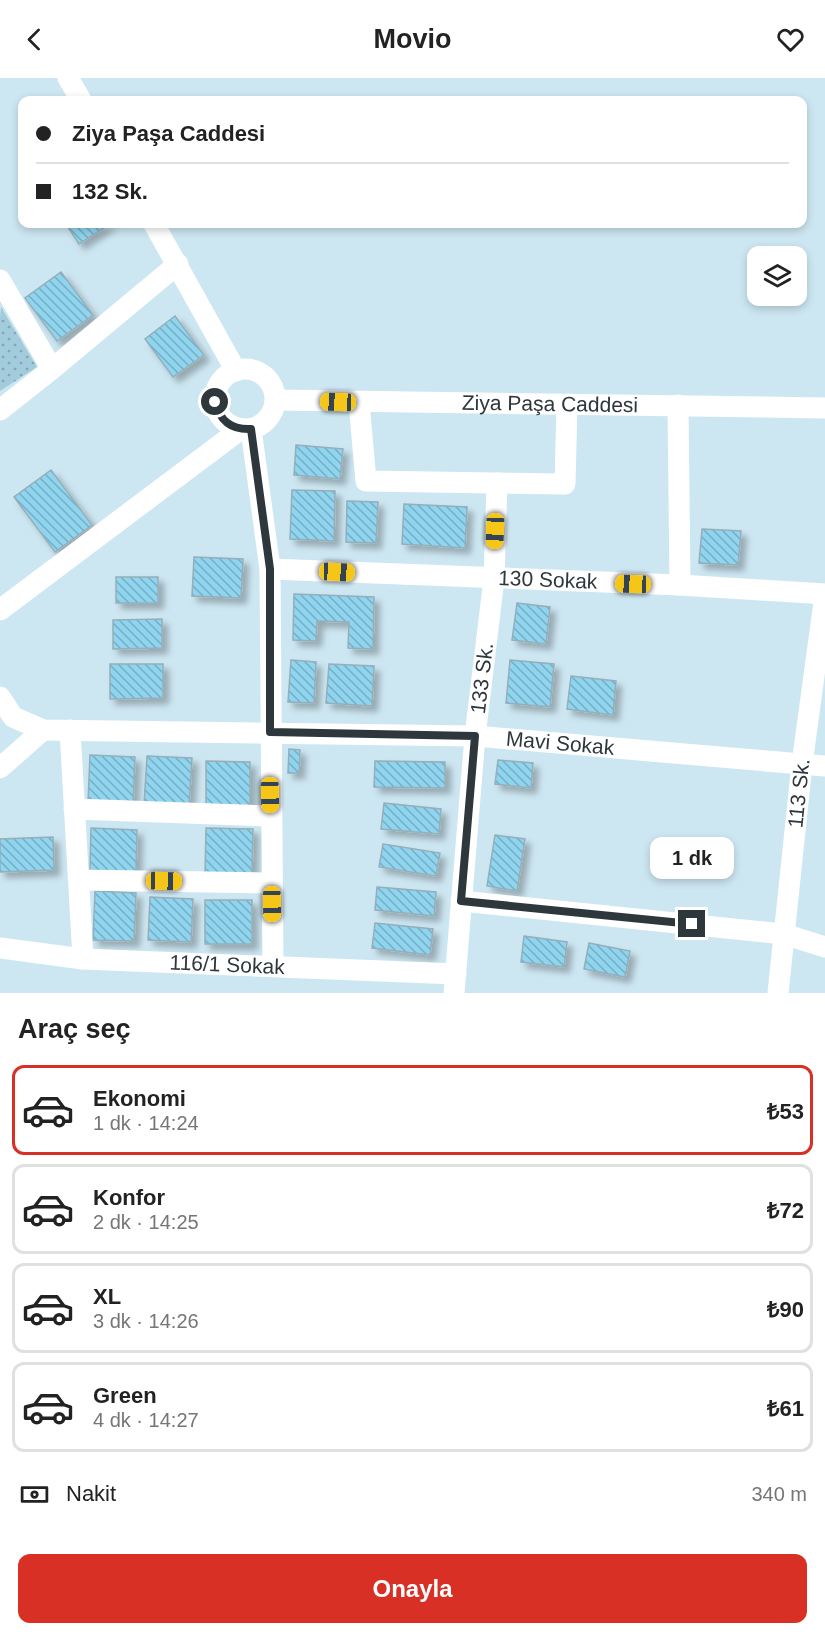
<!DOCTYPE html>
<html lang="tr">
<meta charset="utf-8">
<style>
:root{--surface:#fff;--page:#f6f6f6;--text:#222;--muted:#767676;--line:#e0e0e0;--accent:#d93025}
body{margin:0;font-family:Arial,sans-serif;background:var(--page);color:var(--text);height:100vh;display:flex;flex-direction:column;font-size:22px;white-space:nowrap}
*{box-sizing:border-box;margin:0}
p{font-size:20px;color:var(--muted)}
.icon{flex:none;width:33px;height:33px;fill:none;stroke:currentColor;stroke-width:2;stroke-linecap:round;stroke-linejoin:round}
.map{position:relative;height:915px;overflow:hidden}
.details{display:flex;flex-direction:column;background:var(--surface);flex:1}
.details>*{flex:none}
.banner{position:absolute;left:18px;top:18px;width:789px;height:132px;border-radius:12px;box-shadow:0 3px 9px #0003;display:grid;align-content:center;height:132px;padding:0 18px;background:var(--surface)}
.fabs{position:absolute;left:747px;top:168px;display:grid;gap:12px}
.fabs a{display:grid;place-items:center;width:60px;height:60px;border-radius:12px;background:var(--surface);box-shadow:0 3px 9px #0003;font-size:30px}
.end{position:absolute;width:27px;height:27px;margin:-14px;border:8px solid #2e383c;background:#fff;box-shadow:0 0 0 3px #fff}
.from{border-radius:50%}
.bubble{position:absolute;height:42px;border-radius:12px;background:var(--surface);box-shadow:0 3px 9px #0003;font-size:20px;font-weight:700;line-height:42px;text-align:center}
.car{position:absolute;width:18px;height:36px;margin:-18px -9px;border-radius:8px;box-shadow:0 0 4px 2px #0007;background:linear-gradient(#f5c518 24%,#345 0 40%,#f5c518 0 76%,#345 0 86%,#f5c518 0)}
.banner b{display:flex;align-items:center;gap:21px;height:57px;font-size:22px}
.banner b+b{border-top:2px solid var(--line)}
.banner i{width:15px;height:15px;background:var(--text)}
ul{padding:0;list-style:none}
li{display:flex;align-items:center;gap:18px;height:90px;margin:0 12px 9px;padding:0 6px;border:3px solid var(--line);border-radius:12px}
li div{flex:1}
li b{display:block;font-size:22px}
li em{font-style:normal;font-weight:700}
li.on{border-color:var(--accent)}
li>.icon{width:54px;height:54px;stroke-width:1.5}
h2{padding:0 18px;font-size:27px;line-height:72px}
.pay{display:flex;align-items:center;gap:15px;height:66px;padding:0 18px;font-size:22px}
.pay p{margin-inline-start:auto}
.action{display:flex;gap:12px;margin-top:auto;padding:12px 18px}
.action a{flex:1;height:69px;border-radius:12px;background:var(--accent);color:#fff;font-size:24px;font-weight:700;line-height:69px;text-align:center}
header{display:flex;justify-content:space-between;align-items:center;height:78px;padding:0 18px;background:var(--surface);font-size:27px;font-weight:700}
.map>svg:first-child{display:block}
.grass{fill:url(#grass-dots)}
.building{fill:url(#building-back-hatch);stroke:#96aeb9;stroke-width:1.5;filter:url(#shadow)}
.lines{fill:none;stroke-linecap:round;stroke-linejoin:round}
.street{stroke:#fff;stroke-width:21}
.route{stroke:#2e383c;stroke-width:8}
.labels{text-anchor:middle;stroke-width:4.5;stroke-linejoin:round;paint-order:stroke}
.street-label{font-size:21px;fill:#2e383c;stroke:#cde7f2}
</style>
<header><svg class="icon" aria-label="back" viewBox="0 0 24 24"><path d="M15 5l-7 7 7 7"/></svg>Movio<svg class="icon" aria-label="heart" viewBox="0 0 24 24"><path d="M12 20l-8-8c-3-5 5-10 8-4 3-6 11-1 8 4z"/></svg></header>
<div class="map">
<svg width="825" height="915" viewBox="0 0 825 915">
<defs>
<pattern id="grass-dots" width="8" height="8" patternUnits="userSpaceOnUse" patternTransform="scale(1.5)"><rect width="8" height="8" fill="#a2cbdb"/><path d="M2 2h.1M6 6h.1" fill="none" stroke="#84a6b3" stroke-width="1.8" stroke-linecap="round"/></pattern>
<pattern id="building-back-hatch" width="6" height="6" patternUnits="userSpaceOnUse" patternTransform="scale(1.5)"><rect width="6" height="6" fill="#90d5f0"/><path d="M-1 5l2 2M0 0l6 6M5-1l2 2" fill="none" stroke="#76aec4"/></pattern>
<filter id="shadow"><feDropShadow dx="5.5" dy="5.5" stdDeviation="3" flood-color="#0004"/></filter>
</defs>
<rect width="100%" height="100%" fill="#cde7f2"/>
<polygon class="grass" points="1,229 37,289 0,313 0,239"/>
<g class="building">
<polygon points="66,146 110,146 79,166"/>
<polygon points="61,194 93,237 57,263 25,220"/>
<polygon points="175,238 204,277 173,299 145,261"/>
<polygon points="296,367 343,371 340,401 294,397"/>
<polygon points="51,392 92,447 55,474 14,419"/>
<polygon points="292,412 335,413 334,463 290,461"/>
<polygon points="347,423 378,424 376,465 346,464"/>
<polygon points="404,426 467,429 465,470 402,466"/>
<polygon points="702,451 741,453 738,487 699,485"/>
<polygon points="194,479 243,481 241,520 192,518"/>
<rect x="116" y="499" width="42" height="26"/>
<polygon points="294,516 374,519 373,571 348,570 349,544 317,543 316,563 293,562"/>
<polygon points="517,525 550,529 546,566 512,562"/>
<polygon points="162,541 162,570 113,571 113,542"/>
<polygon points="291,582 316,584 314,625 288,624"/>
<polygon points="510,582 554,586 550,629 506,625"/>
<polygon points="110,586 163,586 163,620 110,621"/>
<polygon points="329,586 374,588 372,628 326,625"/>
<polygon points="571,598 616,603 613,637 567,631"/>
<polygon points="289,671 300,672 299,695 288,695"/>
<polygon points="90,677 135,679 133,726 88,724"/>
<polygon points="147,678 192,680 189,728 144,726"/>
<polygon points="498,682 533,685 531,710 495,706"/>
<polygon points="206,683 250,684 250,729 206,729"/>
<polygon points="375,683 445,684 445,710 374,709"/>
<polygon points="384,725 441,731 439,756 381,751"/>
<polygon points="91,750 137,752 136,794 90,792"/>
<polygon points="206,750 253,751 252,796 205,796"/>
<polygon points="495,757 525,761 517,813 487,808"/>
<polygon points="53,759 54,792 0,794 0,761"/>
<polygon points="383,766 440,775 436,798 379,789"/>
<polygon points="377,809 436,814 434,838 375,832"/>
<polygon points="95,813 136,815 134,863 93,862"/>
<polygon points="150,819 193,821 191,864 148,862"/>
<rect x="205" y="822" width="47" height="44"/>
<polygon points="375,845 433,851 430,877 372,870"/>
<polygon points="524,858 567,864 564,889 521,884"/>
<polygon points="589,865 630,873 625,899 584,891"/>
</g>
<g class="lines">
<g class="street">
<polyline points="68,0 81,22"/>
<polyline points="154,146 236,293"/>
<polyline points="0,202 52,291"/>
<circle cx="245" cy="321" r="30"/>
<path id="s1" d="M276,322L825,330"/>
<polyline points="359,325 366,403 565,406 567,326"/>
<polyline points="678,327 680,507"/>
<polyline points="0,332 52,291 178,186"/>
<polyline points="251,351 270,491 273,888"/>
<path id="s2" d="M270,491L680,507L825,516"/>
<polyline points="0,532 241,351"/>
<path id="s3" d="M0,619L13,639L43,652L475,658L825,688"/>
<polyline points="70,652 83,881"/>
<polyline points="0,690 43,652"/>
<polyline points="74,731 271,738"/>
<polyline points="79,802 271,805"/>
<polyline points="461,823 784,856 825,869"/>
<path id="s4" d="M0,870L83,881L456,896"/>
<path id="s5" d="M454,915L475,658L494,501L497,405"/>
<path id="s6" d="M778,915L802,686L825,517"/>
</g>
</g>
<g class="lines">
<path class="route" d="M215,324C220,343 231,352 251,351L270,491V654L475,658L461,823L692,846"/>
</g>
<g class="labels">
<g class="street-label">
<text dy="7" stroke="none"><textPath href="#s1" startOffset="274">Ziya Paşa Caddesi</textPath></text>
<text dy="7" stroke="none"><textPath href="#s2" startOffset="278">130 Sokak</textPath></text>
<text dy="7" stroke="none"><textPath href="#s5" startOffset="316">133 Sk.</textPath></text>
<text dy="7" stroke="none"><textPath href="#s3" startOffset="574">Mavi Sokak</textPath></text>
<text dy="7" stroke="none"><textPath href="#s6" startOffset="201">113 Sk.</textPath></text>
<text dy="7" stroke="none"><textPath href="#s4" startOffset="228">116/1 Sokak</textPath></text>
</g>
</g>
</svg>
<div class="fabs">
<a><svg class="icon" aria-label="layers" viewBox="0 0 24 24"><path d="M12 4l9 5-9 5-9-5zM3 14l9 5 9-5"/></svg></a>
</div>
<i class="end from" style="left:215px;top:324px"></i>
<i class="end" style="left:692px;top:846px"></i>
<div class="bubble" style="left:650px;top:759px;width:84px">1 dk</div>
<i class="car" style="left:338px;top:324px;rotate:272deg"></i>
<i class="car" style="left:495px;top:453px;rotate:182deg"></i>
<i class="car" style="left:337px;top:494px;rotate:93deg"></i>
<i class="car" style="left:633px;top:506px;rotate:272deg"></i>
<i class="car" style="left:270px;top:717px;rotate:179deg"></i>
<i class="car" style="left:164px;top:803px;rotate:91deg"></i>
<i class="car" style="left:272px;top:826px;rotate:179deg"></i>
<div class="banner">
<b><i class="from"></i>Ziya Paşa Caddesi</b>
<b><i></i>132 Sk.</b>
</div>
</div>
<section class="details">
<h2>Araç seç</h2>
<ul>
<li class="on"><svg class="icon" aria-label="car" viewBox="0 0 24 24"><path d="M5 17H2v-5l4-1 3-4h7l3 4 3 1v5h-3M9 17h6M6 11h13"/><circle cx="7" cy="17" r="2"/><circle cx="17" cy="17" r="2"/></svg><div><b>Ekonomi</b><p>1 dk · 14:24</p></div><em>₺53</em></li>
<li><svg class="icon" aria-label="car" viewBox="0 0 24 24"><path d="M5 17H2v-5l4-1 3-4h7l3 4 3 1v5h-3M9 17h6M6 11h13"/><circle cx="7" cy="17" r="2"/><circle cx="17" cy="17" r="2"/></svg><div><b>Konfor</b><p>2 dk · 14:25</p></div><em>₺72</em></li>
<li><svg class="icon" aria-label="car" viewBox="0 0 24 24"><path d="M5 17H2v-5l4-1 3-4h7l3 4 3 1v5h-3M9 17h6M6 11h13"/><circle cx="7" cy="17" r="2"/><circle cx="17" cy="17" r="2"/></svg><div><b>XL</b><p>3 dk · 14:26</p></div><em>₺90</em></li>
<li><svg class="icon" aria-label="car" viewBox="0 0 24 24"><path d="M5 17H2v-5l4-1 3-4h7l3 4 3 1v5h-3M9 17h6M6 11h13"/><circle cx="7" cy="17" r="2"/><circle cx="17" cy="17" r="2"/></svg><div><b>Green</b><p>4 dk · 14:27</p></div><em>₺61</em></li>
</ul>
<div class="pay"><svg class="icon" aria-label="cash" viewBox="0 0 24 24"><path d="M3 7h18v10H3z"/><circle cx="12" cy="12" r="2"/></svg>Nakit<p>340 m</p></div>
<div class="action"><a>Onayla</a></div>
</section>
